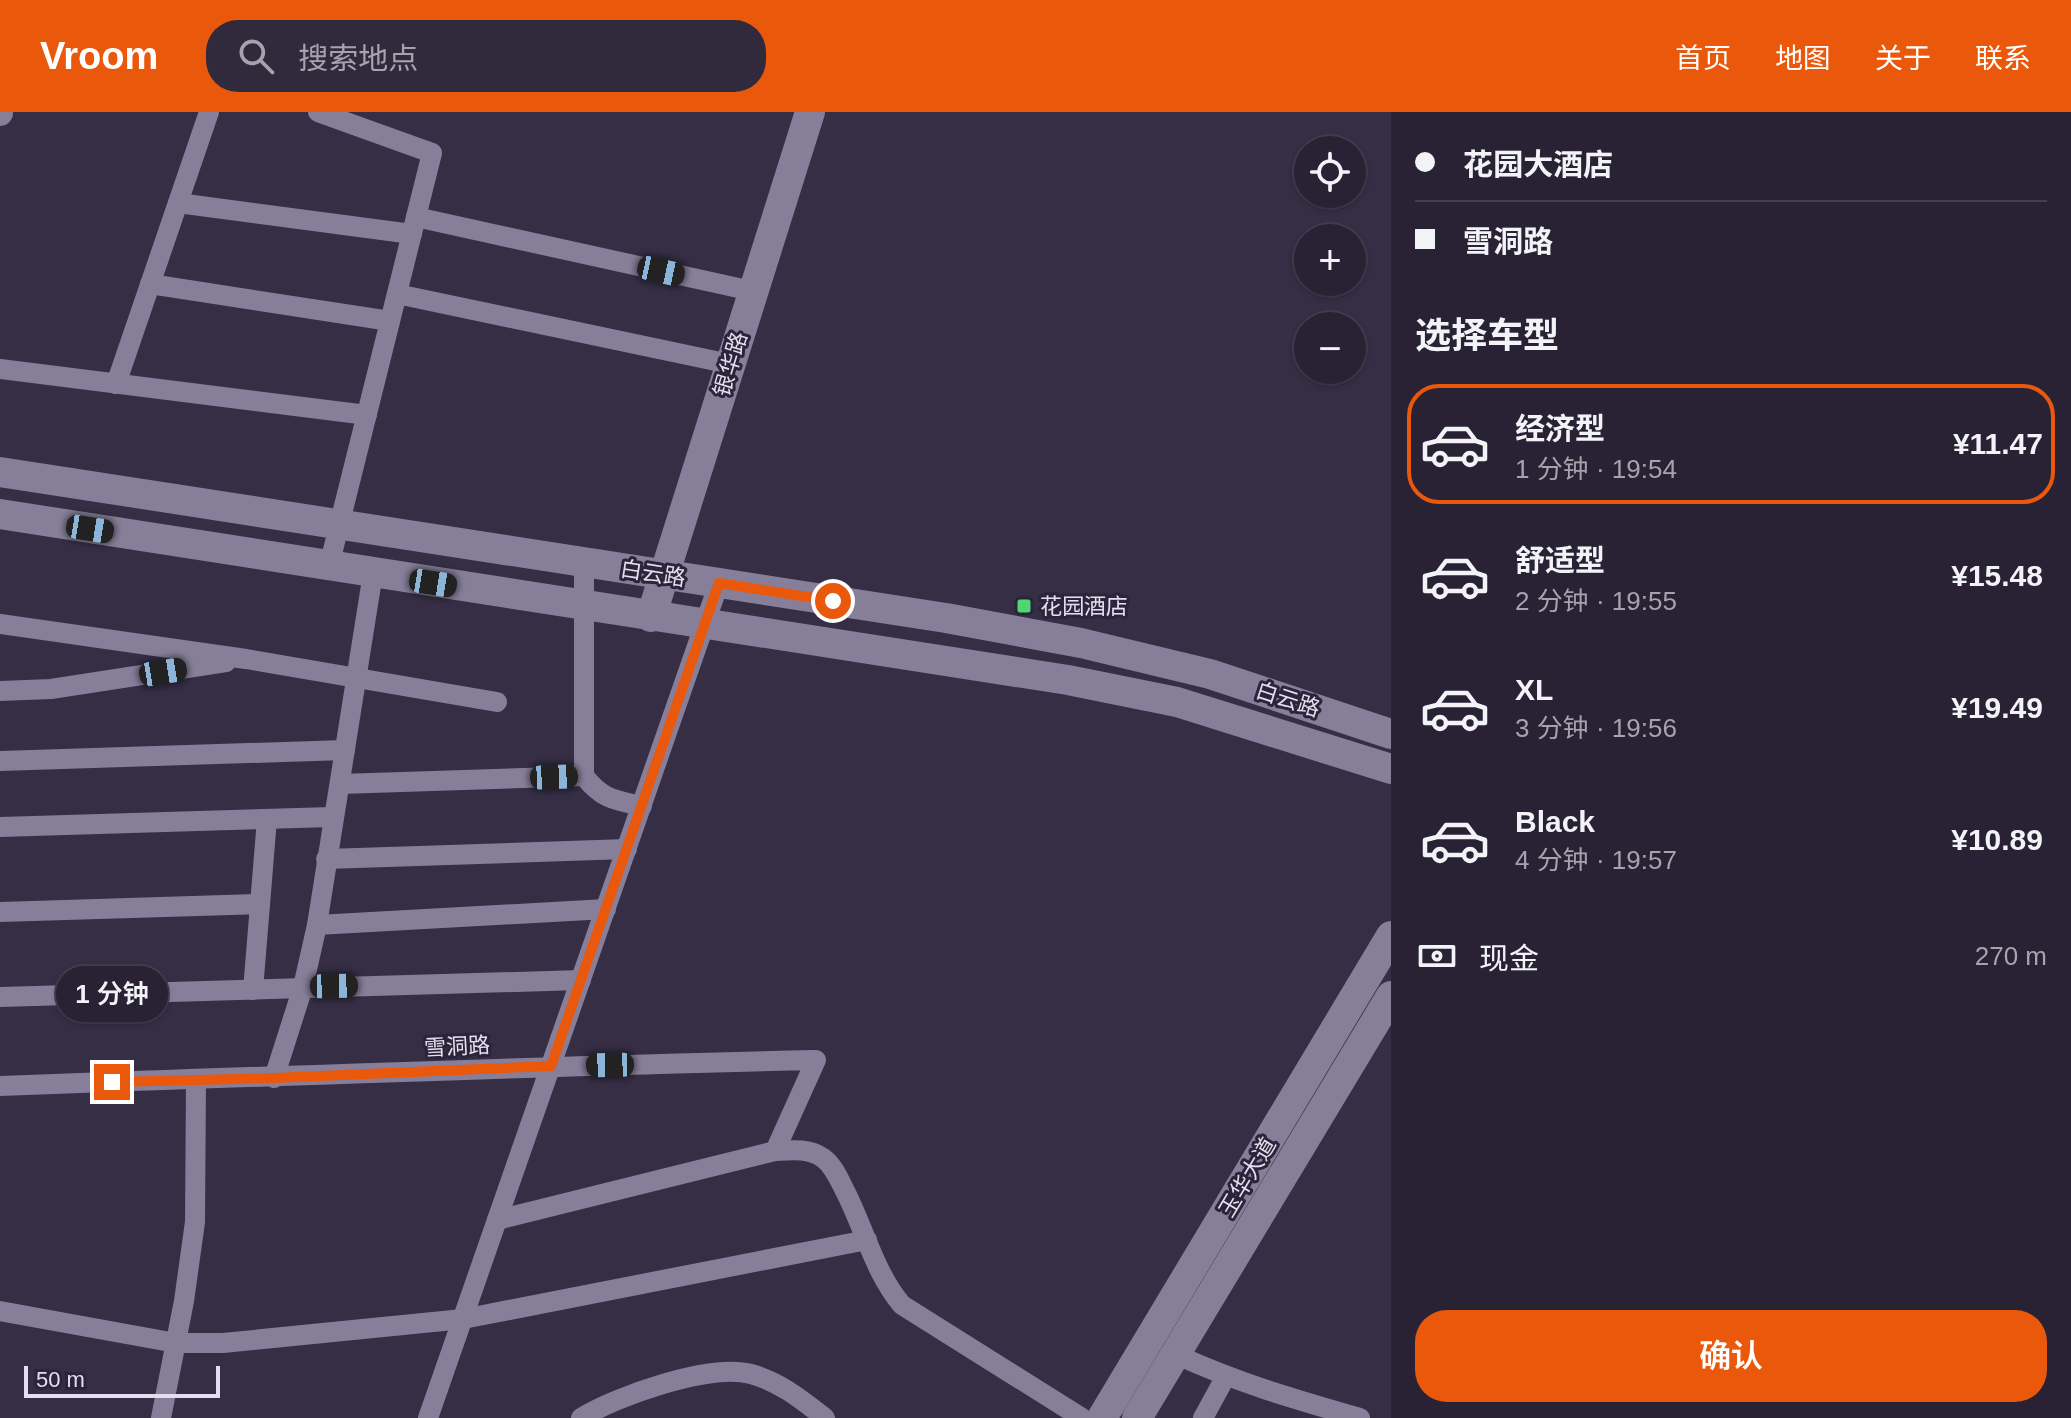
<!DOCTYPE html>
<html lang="zh">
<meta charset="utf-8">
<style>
:root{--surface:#282234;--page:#302a3c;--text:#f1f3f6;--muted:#a5a4ac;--line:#443f4f;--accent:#ea580c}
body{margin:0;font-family:Helvetica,"Noto Sans SC",sans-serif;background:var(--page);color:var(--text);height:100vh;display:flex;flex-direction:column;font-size:30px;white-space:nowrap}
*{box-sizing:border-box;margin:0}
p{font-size:26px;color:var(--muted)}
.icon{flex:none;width:44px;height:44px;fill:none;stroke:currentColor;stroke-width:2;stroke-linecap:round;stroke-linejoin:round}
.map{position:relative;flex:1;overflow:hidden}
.drawer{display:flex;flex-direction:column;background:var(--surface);width:680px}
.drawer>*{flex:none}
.top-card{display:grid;align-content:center;height:176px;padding:0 24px;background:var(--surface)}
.buttons{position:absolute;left:1294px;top:24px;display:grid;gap:16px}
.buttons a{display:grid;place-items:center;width:72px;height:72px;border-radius:50%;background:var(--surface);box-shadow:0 2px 6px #0004,0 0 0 2px var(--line);font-size:40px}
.scale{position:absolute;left:24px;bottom:20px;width:196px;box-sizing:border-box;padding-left:8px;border:4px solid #e3dfee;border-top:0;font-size:22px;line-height:28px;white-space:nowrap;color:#e3dfee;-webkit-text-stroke:6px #2b243a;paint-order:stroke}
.end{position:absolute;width:36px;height:36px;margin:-18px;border:10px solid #ea580c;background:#fff;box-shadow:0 0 0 4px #fff}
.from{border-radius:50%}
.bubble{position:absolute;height:56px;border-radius:28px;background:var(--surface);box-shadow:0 2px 6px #0004,0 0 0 2px var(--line);font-size:26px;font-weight:600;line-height:56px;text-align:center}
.car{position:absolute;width:24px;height:48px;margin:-24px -12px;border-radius:10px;box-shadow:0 0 6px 2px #0007;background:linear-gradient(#222 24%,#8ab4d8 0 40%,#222 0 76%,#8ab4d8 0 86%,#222 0)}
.top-card b{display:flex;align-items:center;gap:28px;height:76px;font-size:30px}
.top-card b+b{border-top:2px solid var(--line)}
.top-card i{width:20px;height:20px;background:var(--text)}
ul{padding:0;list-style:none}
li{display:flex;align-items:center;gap:24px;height:120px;margin:0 16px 12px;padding:0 8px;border:4px solid transparent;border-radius:32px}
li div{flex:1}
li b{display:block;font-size:30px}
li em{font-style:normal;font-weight:600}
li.current{border-color:var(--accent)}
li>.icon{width:72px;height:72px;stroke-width:1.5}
h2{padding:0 24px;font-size:36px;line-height:96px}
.pay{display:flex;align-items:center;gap:20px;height:88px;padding:0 24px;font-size:30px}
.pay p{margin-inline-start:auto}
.button{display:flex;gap:16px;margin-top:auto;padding:16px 24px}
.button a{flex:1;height:92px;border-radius:32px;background:var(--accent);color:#fff;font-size:32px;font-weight:600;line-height:92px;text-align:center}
header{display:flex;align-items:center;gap:48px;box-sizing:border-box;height:112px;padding:0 40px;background:var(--accent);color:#fff}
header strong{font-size:38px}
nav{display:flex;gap:44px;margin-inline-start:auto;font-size:28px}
.search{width:560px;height:72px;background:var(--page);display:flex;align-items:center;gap:20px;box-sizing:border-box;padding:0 28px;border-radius:32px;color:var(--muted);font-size:30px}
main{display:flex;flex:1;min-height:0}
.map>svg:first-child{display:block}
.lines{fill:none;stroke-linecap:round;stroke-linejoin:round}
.minor{stroke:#877f9a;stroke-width:20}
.tertiary{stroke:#877f9a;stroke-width:26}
.secondary{stroke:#877f9a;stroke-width:30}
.route{stroke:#ea580c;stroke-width:10}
.poi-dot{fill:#52d673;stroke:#2b243a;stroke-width:3}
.labels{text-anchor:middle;stroke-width:6;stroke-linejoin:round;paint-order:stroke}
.street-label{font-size:22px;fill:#e3dfee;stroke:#2b243a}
.poi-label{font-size:22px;fill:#e3dfee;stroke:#2b243a;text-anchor:start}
</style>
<header>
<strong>Vroom</strong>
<div class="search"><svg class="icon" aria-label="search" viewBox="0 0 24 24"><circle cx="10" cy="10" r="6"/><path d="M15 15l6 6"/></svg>搜索地点</div>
<nav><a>首页</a><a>地图</a><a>关于</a><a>联系</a></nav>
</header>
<main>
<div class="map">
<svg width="1391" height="1306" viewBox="0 0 1391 1306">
<rect width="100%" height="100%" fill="#352e45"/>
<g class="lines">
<g class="minor">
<polyline points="318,0 432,41 329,454"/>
<polyline points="178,91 412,122"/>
<polyline points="416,105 752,179"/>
<polyline points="150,172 390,209"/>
<polyline points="397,182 730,252"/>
<polyline points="0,257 367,303"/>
<polyline points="116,272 209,0"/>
<polyline points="0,512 246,547 497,590"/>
<polyline points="0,579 51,577 226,550"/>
<polyline points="0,649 345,638"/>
<path d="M584,664C602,687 614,688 642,694"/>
<polyline points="340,672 584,664 584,450"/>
<polyline points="0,715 332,705"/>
<polyline points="326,747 627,737"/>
<polyline points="0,800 260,792"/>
<polyline points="317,813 606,797"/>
<polyline points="253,878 267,707"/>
<polyline points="0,885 581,868"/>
<polyline points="274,966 303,875 317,813 373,461"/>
<path d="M0,974C272,964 544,954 816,948L775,1039"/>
<path d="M497,1108L775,1039C792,1038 809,1036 823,1046C833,1053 839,1067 844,1077C864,1115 874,1160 902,1193L1082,1306"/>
<polyline points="0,1199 176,1231 223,1231 463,1207 867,1128"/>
<path d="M1175,1242C1238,1271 1294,1287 1360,1306"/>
<polyline points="161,1306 184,1189 195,1110 196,967"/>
<polyline points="428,1306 719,471"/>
<path d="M581,1306C617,1284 710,1251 751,1262C780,1270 802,1288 825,1306"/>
<polyline points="1203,1306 1226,1264"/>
</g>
<polyline class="tertiary" points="0,1 0,0"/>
<g class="secondary">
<polyline points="0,360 946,506 1081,531 1210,562 1391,622"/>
<polyline points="0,402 1068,568 1177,590 1391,657"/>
<polyline points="651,505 810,0"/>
<polyline points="1102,1306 1391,824"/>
<polyline points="1137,1306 1391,884"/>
</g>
</g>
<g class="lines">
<polyline class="route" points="112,970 274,966 551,954 719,471 833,489"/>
</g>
<rect class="poi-dot" x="1016" y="486" width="16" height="16" rx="4"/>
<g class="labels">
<g class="street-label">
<text transform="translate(730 252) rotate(-73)" y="8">银华路</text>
<text transform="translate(653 461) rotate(9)" y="8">白云路</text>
<text transform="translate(1288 587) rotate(18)" y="8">白云路</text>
<text transform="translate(457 934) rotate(-3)" y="8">雪洞路</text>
<text transform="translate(1247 1065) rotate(-59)" y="8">玉华大道</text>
</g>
<g class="poi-label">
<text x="1040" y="502">花园酒店</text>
</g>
</g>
</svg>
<div class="buttons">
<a><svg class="icon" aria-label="locate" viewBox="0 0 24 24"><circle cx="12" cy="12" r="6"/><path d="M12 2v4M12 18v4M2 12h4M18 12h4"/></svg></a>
<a>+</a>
<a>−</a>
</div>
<div class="scale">50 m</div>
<i class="end from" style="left:833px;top:489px"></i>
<i class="end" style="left:112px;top:970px"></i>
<div class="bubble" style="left:56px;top:854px;width:112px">1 分钟</div>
<i class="car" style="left:661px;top:159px;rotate:102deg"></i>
<i class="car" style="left:90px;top:417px;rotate:99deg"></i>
<i class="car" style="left:433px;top:471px;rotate:99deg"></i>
<i class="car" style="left:163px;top:560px;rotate:81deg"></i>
<i class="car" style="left:554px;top:665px;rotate:88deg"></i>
<i class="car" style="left:334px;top:874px;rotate:89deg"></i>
<i class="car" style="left:610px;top:953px;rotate:269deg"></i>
</div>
<section class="drawer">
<div class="top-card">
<b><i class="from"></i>花园大酒店</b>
<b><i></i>雪洞路</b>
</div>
<h2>选择车型</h2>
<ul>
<li class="current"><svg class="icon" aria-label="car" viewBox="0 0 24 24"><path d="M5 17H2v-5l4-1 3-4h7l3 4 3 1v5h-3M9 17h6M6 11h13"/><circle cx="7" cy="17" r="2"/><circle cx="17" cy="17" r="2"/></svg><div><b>经济型</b><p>1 分钟 · 19:54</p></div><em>¥11.47</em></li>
<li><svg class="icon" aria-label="car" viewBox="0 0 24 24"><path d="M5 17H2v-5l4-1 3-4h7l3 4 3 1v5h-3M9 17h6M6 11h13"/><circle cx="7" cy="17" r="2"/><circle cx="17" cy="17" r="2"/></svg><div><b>舒适型</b><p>2 分钟 · 19:55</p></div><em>¥15.48</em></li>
<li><svg class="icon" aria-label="car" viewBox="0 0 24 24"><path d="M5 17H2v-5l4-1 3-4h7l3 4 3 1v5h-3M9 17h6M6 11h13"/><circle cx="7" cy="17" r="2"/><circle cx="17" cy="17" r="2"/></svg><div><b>XL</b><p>3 分钟 · 19:56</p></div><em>¥19.49</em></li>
<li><svg class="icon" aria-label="car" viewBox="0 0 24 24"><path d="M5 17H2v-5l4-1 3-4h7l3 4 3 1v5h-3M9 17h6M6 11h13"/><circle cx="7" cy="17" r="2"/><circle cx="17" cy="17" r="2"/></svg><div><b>Black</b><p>4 分钟 · 19:57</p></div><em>¥10.89</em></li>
</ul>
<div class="pay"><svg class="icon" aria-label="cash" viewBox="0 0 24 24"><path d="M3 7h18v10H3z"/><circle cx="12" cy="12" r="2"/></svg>现金<p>270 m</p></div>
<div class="button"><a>确认</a></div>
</section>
</main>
